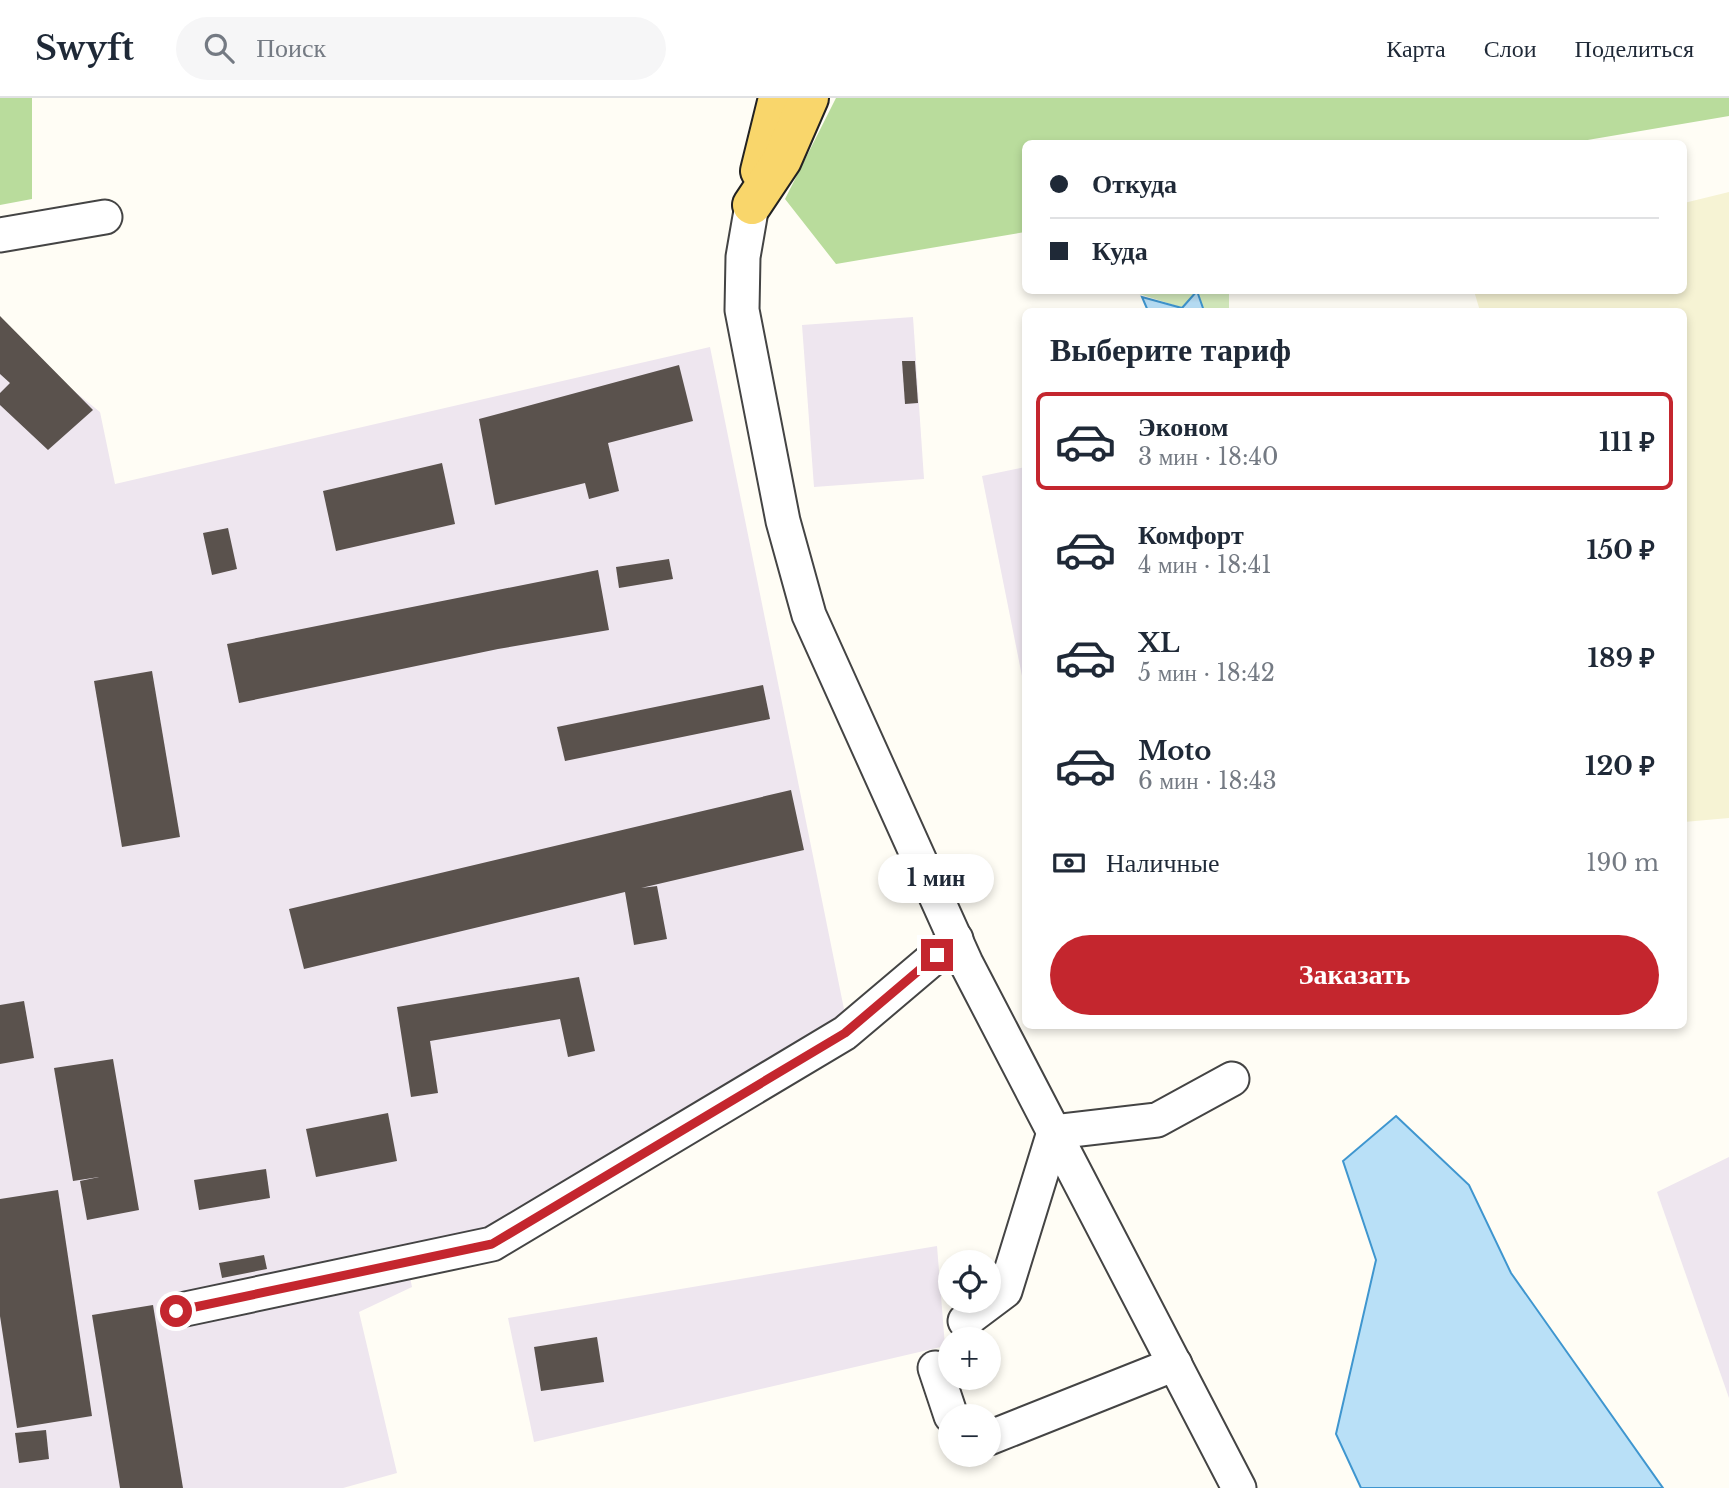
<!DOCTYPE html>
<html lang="ru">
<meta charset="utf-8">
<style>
:root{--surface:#fff;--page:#f6f6f7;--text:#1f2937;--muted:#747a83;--line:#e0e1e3;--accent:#c4262e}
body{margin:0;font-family:"Libre Baskerville",serif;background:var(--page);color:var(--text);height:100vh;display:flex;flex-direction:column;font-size:26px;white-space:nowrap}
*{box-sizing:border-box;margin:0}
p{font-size:23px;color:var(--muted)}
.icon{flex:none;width:38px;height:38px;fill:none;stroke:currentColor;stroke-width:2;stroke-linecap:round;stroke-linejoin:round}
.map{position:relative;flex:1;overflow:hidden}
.details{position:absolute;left:1022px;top:210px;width:665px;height:721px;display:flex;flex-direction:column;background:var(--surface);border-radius:10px;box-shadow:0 4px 10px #0003}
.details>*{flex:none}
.top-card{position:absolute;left:1022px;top:42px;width:665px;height:154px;border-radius:10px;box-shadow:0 4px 10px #0003;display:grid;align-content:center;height:154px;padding:0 28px;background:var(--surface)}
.tools{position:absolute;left:938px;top:1152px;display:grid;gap:14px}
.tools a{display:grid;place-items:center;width:63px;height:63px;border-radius:50%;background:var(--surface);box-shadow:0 4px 10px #0003;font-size:35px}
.end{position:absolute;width:32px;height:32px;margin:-16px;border:9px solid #c4262e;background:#fff;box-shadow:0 0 0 4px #fff}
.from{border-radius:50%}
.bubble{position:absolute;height:49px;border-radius:24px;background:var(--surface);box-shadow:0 4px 10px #0003;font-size:23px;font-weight:800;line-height:49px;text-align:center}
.top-card b{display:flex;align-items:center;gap:24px;height:66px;font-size:26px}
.top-card b+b{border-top:2px solid var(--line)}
.top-card i{width:18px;height:18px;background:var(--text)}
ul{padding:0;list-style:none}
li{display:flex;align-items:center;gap:21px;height:98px;margin:0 14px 10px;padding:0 14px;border:4px solid transparent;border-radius:10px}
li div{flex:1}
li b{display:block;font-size:26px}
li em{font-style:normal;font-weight:800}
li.selected{border-color:var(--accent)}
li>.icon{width:63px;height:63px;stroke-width:1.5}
h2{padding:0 28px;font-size:32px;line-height:84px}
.pay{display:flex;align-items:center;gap:18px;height:77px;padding:0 28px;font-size:26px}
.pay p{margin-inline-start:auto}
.primary-button{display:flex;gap:14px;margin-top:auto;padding:14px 28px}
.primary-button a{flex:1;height:80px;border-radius:42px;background:var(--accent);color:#fff;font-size:28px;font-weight:800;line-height:80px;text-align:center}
header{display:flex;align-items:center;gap:42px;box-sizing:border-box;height:98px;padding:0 35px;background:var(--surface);border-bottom:2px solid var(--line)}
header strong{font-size:33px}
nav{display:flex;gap:38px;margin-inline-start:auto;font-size:24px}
.search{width:490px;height:63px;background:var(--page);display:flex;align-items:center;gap:18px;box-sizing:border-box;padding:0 24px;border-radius:38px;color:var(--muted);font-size:26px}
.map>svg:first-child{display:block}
.industrial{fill:#eee6ef}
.farmland{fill:#f6f3d4}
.green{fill:#d5ebbd}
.forest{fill:#b9dc9c}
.water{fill:#b9e0f7;stroke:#3f96cf;stroke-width:2}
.building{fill:#5a524d}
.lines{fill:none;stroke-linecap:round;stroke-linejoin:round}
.minor-casing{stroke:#444;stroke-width:37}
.major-casing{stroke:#222;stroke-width:42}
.minor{stroke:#fff;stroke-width:33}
.major{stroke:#f9d66b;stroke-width:38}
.route{stroke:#c4262e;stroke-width:9}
</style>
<header>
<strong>Swyft</strong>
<div class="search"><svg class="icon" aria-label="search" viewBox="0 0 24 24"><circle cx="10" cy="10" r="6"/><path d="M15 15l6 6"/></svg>Поиск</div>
<nav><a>Карта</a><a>Слои</a><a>Поделиться</a></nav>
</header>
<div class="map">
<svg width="1729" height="1390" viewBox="0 0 1729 1390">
<rect width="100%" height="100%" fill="#fffdf5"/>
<g class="industrial">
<polygon points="913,219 924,381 814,389 802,227"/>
<polygon points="0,233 100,314 115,386 710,249 845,916 482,1137 404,1150 412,1189 359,1214 397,1375 343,1390 0,1390"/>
<polygon points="1025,369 1026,369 1025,593 982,378"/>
<polygon points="1729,1059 1729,1300 1657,1094"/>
<polygon points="937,1148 945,1248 534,1344 508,1220"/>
</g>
<polygon class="farmland" points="1729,94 1729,720 1684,724 1684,214 1480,213 1474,193 1684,192 1684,105"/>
<g class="green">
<polygon points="1130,193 1196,193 1183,210"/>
<polygon points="1197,193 1229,193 1229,213 1204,213"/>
</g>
<g class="forest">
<polygon points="0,0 32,0 32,101 0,107"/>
<polygon points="836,0 1729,0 1729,18 1564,46 1026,46 1025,134 836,166 785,101"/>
</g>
<g class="water">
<polygon points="1197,193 1204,213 1148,213 1142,199 1182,210"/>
<polygon points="1396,1018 1469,1087 1511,1175 1663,1390 1361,1390 1336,1336 1376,1162 1343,1063"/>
</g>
<g class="building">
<polygon points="0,218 93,312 48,352 0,307 0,295 10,285 0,276"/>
<polygon points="902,263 915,263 918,305 905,306"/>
<polygon points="679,267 693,323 608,345 619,393 589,401 585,385 495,407 479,321"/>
<polygon points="442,365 455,426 336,453 323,393"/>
<polygon points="228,430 237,471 212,477 203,435"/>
<polygon points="669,461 673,481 619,490 616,469"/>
<polygon points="598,472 609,532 498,551 239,605 227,546"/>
<polygon points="152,573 180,739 122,749 94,583"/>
<polygon points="763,587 770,621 565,663 557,629"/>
<polygon points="791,692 804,752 641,790 657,788 667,841 634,847 625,794 304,871 289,811"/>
<polygon points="579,879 595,953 568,959 560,921 430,943 438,995 411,999 397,909"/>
<polygon points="24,903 34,960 0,966 0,907"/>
<polygon points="113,961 139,1112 87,1122 80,1083 99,1079 73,1083 54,970"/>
<polygon points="388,1015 397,1063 316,1079 306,1031"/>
<polygon points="266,1071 270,1100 199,1112 194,1082"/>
<polygon points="58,1092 92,1318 17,1330 0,1218 0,1101"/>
<polygon points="264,1157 267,1171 222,1180 219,1165"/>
<polygon points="153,1207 183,1390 120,1390 92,1217"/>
<polygon points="597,1239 604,1284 541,1293 534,1249"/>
<polygon points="46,1332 49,1361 19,1365 15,1335"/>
</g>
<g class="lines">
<defs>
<g id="minor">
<polyline points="752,107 743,159 742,212 783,423 809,517 966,865 1239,1390"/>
<polyline points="0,137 105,119"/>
<polyline points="176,1213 492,1146 845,935 956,841"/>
<polyline points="965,1223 1005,1193 1054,1034 1157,1022 1232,981"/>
<polyline points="935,1270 951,1318"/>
<polyline points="989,1340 1175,1266"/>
</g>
<g id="major">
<polyline points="760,73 778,0"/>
<polyline points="752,107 782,62 809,0"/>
</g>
</defs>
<use href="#minor" class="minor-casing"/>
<use href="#major" class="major-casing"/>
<use href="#minor" class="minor"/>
<use href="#major" class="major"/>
</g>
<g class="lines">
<polyline class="route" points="176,1213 492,1146 845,935 937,857"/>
</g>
</svg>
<div class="tools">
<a><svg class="icon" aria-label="locate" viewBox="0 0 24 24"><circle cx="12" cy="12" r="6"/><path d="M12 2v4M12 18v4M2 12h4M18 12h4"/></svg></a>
<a>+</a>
<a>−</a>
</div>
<i class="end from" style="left:176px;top:1213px"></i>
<i class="end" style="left:937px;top:857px"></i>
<div class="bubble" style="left:878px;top:756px;width:116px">1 мин</div>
<div class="top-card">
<b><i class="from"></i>Откуда</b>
<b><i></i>Куда</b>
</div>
<section class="details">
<h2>Выберите тариф</h2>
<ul>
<li class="selected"><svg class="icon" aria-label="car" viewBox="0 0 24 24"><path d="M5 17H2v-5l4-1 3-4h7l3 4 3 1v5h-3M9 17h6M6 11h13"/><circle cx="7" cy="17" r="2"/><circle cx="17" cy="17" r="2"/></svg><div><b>Эконом</b><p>3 мин · 18:40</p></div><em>111 ₽</em></li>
<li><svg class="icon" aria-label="car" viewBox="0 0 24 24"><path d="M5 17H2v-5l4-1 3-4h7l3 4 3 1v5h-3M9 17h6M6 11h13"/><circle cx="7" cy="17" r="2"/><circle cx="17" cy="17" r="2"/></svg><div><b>Комфорт</b><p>4 мин · 18:41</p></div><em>150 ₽</em></li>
<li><svg class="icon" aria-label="car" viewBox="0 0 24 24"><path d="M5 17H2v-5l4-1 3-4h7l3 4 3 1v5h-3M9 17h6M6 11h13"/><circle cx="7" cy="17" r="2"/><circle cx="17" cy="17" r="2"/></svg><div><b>XL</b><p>5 мин · 18:42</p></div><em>189 ₽</em></li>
<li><svg class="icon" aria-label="car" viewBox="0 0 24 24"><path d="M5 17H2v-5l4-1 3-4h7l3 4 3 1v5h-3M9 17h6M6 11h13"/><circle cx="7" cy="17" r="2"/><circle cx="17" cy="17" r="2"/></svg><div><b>Moto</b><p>6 мин · 18:43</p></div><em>120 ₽</em></li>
</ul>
<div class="pay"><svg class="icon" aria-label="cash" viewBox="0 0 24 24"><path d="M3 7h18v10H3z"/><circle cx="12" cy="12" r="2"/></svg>Наличные<p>190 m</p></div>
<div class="primary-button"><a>Заказать</a></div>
</section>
</div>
